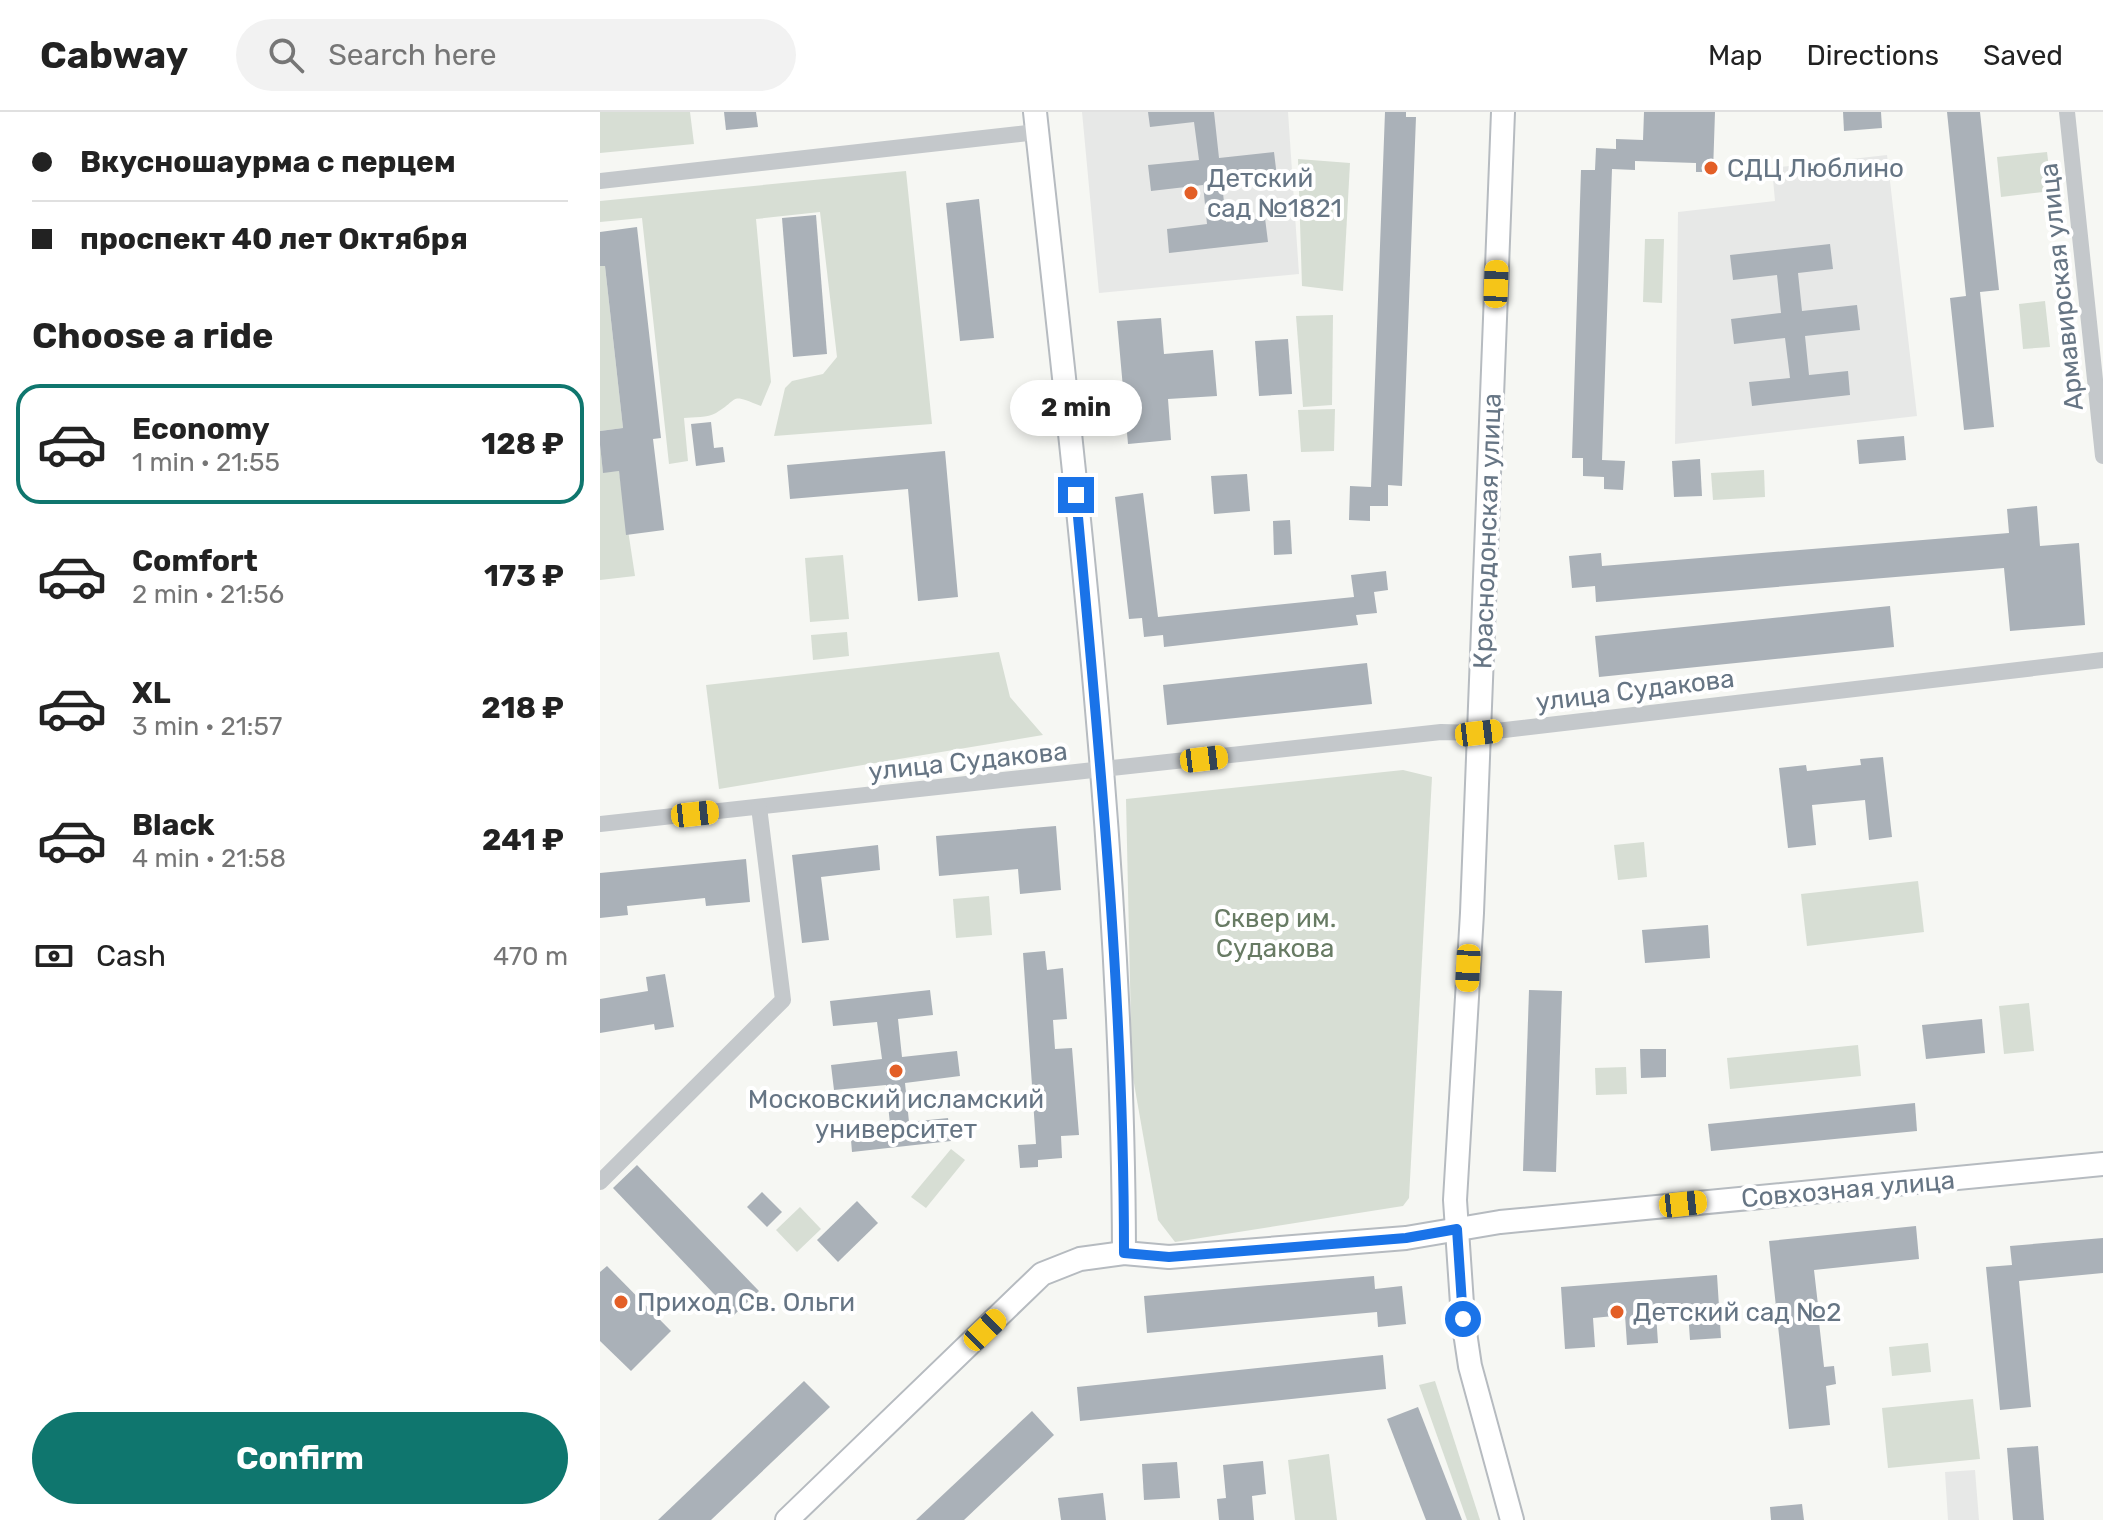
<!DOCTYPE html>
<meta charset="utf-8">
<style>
:root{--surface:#fff;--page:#f2f2f2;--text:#222;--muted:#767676;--line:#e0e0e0;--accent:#0f766e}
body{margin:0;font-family:Rubik,sans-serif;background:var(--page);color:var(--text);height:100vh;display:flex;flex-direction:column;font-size:30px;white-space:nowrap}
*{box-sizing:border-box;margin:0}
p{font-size:26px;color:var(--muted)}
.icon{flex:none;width:44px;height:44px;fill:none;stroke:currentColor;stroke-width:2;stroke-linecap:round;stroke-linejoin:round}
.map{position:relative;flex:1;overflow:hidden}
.side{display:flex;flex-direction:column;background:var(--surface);width:600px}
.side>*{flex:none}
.hud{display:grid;align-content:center;height:176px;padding:0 32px;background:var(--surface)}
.end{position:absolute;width:36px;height:36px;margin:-18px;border:10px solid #1a73e8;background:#fff;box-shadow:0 0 0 4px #fff}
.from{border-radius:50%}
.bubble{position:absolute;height:56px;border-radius:28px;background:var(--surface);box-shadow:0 4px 12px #0003;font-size:26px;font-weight:700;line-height:56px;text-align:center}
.car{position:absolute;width:24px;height:48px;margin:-24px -12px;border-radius:10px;box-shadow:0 0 6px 2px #0007;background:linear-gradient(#f5c518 24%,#345 0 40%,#f5c518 0 76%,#345 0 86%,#f5c518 0)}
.hud b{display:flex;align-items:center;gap:28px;height:76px;font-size:30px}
.hud b+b{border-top:2px solid var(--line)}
.hud i{width:20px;height:20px;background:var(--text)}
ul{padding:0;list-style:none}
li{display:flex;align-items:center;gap:24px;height:120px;margin:0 16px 12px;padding:0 16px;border:4px solid transparent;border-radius:24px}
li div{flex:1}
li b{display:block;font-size:30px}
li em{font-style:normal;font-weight:700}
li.on{border-color:var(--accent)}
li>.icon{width:72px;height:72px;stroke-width:1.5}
h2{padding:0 32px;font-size:36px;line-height:96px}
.pay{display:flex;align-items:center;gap:20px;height:88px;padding:0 32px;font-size:30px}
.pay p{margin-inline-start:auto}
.button{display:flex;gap:16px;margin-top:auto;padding:16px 32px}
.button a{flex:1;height:92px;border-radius:48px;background:var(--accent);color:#fff;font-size:32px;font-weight:700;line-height:92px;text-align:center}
header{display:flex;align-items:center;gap:48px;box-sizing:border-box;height:112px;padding:0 40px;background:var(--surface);border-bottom:2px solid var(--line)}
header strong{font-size:38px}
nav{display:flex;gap:44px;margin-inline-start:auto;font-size:28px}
.search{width:560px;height:72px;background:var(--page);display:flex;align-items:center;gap:20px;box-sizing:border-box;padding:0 28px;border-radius:44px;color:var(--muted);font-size:30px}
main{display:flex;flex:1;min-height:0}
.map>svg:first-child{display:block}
.built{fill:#e7e8e7}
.green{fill:#d7ded4}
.building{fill:#aab1b8}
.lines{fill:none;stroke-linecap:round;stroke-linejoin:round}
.secondary-casing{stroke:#b6bbc0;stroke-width:26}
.street{stroke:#c4c8cb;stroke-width:16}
.secondary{stroke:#fff;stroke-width:22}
.route{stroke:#1a73e8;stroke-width:10}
.poi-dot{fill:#e35f27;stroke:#fff;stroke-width:3}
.labels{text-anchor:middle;stroke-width:8;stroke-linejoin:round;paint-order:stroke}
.poi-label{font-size:26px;fill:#667584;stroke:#fff;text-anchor:start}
.street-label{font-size:26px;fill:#667584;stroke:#fff}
.park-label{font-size:26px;fill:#687b64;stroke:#fff}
</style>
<header>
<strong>Cabway</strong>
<div class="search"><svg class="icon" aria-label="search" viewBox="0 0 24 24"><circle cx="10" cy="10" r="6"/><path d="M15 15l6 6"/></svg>Search here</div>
<nav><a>Map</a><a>Directions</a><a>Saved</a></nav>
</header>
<main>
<section class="side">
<div class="hud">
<b><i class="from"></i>Вкусношаурма с перцем</b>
<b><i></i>проспект 40 лет Октября</b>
</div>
<h2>Choose a ride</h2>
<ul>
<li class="on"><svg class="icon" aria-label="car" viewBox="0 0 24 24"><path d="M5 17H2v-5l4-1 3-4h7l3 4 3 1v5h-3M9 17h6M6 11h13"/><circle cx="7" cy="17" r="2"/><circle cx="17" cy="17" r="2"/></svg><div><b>Economy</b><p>1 min · 21:55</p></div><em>128 ₽</em></li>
<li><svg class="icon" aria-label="car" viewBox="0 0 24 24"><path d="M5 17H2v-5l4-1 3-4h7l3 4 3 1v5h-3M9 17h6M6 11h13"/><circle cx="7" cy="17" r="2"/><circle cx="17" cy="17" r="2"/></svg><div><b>Comfort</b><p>2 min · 21:56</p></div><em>173 ₽</em></li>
<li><svg class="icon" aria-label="car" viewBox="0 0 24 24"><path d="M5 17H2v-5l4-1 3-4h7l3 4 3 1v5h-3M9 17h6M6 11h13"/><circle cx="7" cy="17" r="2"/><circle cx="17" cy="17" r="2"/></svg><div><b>XL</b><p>3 min · 21:57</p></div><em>218 ₽</em></li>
<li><svg class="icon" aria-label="car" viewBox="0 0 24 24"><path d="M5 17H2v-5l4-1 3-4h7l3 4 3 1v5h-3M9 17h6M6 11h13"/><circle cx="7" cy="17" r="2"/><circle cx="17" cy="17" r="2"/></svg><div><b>Black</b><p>4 min · 21:58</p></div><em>241 ₽</em></li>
</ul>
<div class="pay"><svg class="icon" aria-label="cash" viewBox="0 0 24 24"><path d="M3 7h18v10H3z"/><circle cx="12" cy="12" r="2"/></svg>Cash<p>470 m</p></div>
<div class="button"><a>Confirm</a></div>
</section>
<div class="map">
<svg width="1503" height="1408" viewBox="0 0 1503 1408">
<rect width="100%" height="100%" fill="#f6f7f3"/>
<g class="built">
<polygon points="482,0 688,0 699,162 499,181"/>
<polygon points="1287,43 1317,304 1075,332 1078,100 1175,89 1172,56"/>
<polygon points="1375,1358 1379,1408 1348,1408 1345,1360"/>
</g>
<g class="green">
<polygon points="0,0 90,0 94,32 0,41"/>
<polygon points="1447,40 1452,79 1401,85 1397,45"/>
<polygon points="698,47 750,51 743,179 702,174"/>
<path d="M306,59L332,312L174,324L185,276L192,269L223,262L237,245L220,100L156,107L171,270L161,294C128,281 141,286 116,301C108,306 93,305 84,306L88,349L69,352L42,106L0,110V89Z"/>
<polygon points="1045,127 1064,127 1062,191 1043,190"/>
<polygon points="0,154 5,154 23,316 0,319"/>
<polygon points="1445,189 1450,235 1423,237 1419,192"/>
<polygon points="733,203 732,293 703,295 696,204"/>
<polygon points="735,297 734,339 701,340 698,298"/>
<polygon points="0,333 3,360 19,359 35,464 0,468"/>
<polygon points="1164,358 1165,385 1113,388 1111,361"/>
<polygon points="243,443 249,507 210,510 205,446"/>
<polygon points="247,520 249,544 213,548 211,523"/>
<polygon points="399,540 410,585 443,623 119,677 106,573"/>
<polygon points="803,658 832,665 809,1086 803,1094 575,1130 558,1108 532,960 526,687"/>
<polygon points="1044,730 1047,765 1018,768 1014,733"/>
<polygon points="1318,769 1324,820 1207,834 1201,782"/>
<polygon points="389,784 392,823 356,826 353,787"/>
<polygon points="1429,891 1434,939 1404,942 1399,894"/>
<polygon points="1258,933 1261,964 1130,977 1127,946"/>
<polygon points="1026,955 1027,982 996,983 995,956"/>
<polygon points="351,1037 365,1048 326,1096 311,1085"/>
<polygon points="200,1095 221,1117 197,1140 176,1118"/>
<polygon points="1328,1231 1331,1260 1292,1264 1289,1235"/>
<polygon points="835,1269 880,1408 867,1408 819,1273"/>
<polygon points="1373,1287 1380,1347 1288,1356 1282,1296"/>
<polygon points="729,1342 737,1408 695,1408 688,1348"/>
</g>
<g class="building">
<polygon points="124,0 156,0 158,15 126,18"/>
<polygon points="548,0 614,0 619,46 674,40 677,65 622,71 626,110 665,106 668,130 569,141 567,117 607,112 603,73 551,79 548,53 599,48 594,10 550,15"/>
<polygon points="785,0 806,0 806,5 816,5 802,374 788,373 788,394 770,394 770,409 749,408 750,374 771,375"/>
<polygon points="1044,0 1115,0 1113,60 1096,60 1096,51 1035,49 1035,58 1012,57 1002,348 1025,349 1023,378 1004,377 1004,365 983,364 983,346 972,346 981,58 995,58 996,36 1016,37 1016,27 1043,28"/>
<polygon points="1243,0 1281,0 1282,16 1244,19"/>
<polygon points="1347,0 1380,0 1399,178 1380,180 1394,315 1364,318 1350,186 1366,184"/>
<polygon points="379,87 394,226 360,229 346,91"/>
<polygon points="216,103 227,242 193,245 182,106"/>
<polygon points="37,115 61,326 53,327 64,418 26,423 19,359 3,361 0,333 0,319 23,316 5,154 0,154 0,120"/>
<polygon points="1230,132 1233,157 1198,161 1202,199 1257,193 1260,218 1205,224 1209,263 1248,259 1250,283 1152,294 1149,270 1190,266 1185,226 1134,232 1131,207 1181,201 1177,163 1133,168 1130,143"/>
<polygon points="561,206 564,242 613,238 617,284 568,287 571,328 528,332 517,209"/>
<polygon points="688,227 692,282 659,284 655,229"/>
<polygon points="111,310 114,336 123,335 125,350 96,354 91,312"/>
<polygon points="1304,324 1306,348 1259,352 1257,328"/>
<polygon points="345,339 358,485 318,489 308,377 190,387 187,353"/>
<polygon points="1100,347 1102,384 1074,385 1072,349"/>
<polygon points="647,362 650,399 614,402 611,364"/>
<polygon points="543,381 558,505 754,485 751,463 786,459 788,478 774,480 777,501 756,503 758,513 564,535 563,523 544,525 542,506 529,507 515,385"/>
<polygon points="1437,394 1440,434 1479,431 1485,513 1410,519 1404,456 996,490 995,474 972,476 969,444 1001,441 1002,454 1409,421 1407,397"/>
<polygon points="690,408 692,442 674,443 673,409"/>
<polygon points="1290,494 1294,535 999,565 995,524"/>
<polygon points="767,551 772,592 567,613 563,573"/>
<polygon points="1283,645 1292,725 1269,728 1265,688 1212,693 1216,733 1188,736 1179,656 1206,653 1207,659 1261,653 1260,647"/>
<polygon points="456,714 461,778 420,782 418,757 339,764 336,724"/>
<polygon points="278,733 280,758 221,765 229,828 202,831 192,743"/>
<polygon points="146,747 150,790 106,794 105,786 27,794 28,803 0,806 0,761"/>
<polygon points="1108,813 1110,846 1045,851 1042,818"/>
<polygon points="445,839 447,858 463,856 467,907 453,908 455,937 472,936 479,1023 461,1024 462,1046 438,1048 438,1055 420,1056 418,1033 436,1032 423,841"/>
<polygon points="65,862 74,915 55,918 54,912 0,921 0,887 48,879 46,865"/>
<polygon points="330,878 333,903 298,907 302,945 357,939 360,964 305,971 309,1010 348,1006 351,1029 252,1040 250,1016 290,1012 286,973 234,978 231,953 282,947 277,910 233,914 230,889"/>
<polygon points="929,878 962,879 956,1060 923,1059"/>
<polygon points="1382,907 1385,941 1326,947 1322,913"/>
<polygon points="1040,937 1066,937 1066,965 1041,966"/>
<polygon points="1315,991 1317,1019 1111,1039 1108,1012"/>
<polygon points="37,1053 159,1179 134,1203 13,1076"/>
<polygon points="162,1080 182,1100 167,1115 147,1095"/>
<polygon points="257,1089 278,1111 238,1150 217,1128"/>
<polygon points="1316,1114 1319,1147 1214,1158 1218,1193 1228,1192 1229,1200 1230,1209 1219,1210 1224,1255 1234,1254 1236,1272 1226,1274 1230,1313 1189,1317 1169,1129"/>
<polygon points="1503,1126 1503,1161 1419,1169 1431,1295 1400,1298 1386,1155 1412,1153 1410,1134"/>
<polygon points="7,1154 71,1219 31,1259 0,1229 0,1160"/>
<polygon points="1117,1163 1121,1226 1090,1228 1088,1199 1056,1201 1058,1231 1027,1233 1025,1203 993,1206 995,1235 965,1237 961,1175"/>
<polygon points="774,1164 775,1177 802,1174 806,1212 778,1215 777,1200 547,1221 544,1184"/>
<polygon points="783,1243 786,1277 480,1309 477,1275"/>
<polygon points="204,1269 230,1295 111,1408 58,1408"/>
<polygon points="818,1295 862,1408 826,1408 787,1307"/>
<polygon points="432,1299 454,1323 364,1408 316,1408"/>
<polygon points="1438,1334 1444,1408 1413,1408 1407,1336"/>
<polygon points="663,1349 666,1382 652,1384 654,1408 619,1408 617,1387 626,1386 623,1353"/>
<polygon points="577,1350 580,1386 544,1388 542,1352"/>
<polygon points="503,1381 506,1408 461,1408 458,1386"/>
<polygon points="1202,1392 1204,1408 1171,1408 1170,1395"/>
</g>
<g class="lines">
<defs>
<g id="secondary">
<path d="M435,0C476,379 523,759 524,1141"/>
<polyline points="903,0 872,801 855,1088 863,1207 870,1254 912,1408"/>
<polyline points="187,1408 442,1162 480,1147 524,1141 569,1145 806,1126 900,1110 1503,1052"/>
</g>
</defs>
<use href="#secondary" class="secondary-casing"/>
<g class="street">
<polyline points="1467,0 1503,344"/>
<polyline points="0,69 437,20"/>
<polyline points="0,712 841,620 879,621 1503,548"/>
<polyline points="0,1070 183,888 159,695"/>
</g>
<use href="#secondary" class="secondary"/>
</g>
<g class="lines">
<path class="route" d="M476,383C499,636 524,887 524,1141L569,1145L806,1126L857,1117L863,1207"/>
</g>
<g class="poi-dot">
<circle cx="1111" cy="56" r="8"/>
<circle cx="591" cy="81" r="8"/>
<circle cx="296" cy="959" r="8"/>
<circle cx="21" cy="1190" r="8"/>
<circle cx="1017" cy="1200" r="8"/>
</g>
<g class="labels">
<g class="poi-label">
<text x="1127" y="65">СДЦ Люблино</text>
<text x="607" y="75">Детский<tspan x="607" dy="30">сад №1821</tspan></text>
<text x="296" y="996" text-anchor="middle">Московский исламский<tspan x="296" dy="30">университет</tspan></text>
<text x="37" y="1199">Приход Св. Ольги</text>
<text x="1033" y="1209">Детский сад №2</text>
</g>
<g class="street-label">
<text transform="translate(1461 175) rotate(-96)" y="9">Армавирская улица</text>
<text transform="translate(887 419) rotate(-88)" y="9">Краснодонская улица</text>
<text transform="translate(1035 578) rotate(-7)" y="9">улица Судакова</text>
<text transform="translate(368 649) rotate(-6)" y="9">улица Судакова</text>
<text transform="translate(1248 1077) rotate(-5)" y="9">Совхозная улица</text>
</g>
<g class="park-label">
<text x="675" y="815">Сквер им.<tspan x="675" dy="30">Судакова</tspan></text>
</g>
</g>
</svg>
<i class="end from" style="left:863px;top:1207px"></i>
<i class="end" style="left:476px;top:383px"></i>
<div class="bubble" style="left:410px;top:268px;width:132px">2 min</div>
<i class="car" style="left:896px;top:172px;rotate:2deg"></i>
<i class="car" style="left:879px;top:621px;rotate:83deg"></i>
<i class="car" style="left:604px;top:647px;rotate:83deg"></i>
<i class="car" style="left:95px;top:702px;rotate:84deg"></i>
<i class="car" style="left:868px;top:856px;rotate:183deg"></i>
<i class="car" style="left:1083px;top:1092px;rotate:84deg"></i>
<i class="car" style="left:385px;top:1218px;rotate:46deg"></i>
</div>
</main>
